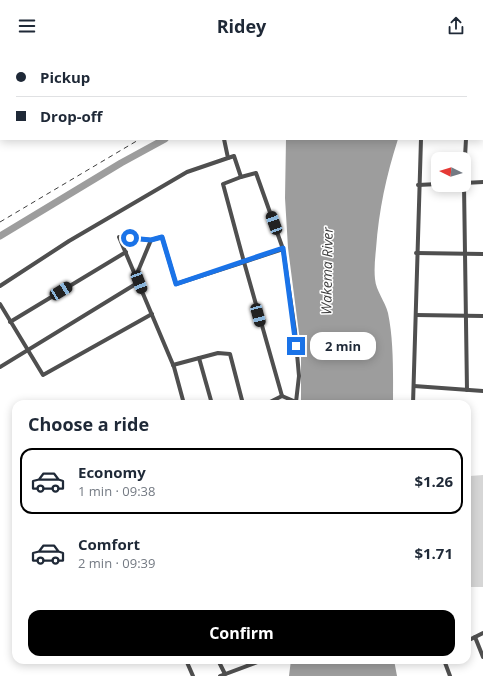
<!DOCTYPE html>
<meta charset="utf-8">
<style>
:root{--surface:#fff;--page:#f2f2f3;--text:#1f2937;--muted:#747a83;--line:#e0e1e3;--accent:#000}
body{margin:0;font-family:"Open Sans",sans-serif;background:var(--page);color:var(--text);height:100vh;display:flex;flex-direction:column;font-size:15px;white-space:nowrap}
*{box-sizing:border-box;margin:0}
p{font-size:13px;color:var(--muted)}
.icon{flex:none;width:22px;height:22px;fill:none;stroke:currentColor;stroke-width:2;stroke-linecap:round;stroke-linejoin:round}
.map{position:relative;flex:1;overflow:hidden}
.details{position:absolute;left:12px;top:348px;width:459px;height:264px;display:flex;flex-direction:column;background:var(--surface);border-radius:12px;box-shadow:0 2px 10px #0003}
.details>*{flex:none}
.top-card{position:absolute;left:0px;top:0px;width:483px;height:88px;box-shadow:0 2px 10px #0003;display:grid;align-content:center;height:88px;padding:0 16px;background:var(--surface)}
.needle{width:26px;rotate:275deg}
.tools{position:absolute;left:431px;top:100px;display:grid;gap:8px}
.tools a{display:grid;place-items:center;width:40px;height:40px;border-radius:8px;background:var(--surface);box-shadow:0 2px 10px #0003;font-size:20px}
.end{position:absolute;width:18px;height:18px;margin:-9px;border:5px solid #1a73e8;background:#fff;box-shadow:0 0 0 2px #fff}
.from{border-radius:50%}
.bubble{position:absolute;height:28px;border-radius:12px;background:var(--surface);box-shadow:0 2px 10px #0003;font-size:13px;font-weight:700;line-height:28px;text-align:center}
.car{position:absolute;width:12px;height:24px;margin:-12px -6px;border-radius:5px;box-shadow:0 0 3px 1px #0007;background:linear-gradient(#222 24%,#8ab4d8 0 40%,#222 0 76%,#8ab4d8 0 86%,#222 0)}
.top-card b{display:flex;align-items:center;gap:14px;height:38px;font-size:15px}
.top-card b+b{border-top:1px solid var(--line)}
.top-card i{width:10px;height:10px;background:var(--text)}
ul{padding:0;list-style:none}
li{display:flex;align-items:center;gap:12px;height:66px;margin:0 8px 6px;padding:0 8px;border:2px solid transparent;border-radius:12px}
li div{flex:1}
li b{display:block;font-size:15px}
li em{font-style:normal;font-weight:700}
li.active{border-color:var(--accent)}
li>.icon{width:36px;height:36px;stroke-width:1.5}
h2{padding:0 16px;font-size:18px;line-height:48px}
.primary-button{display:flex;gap:8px;margin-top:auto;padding:8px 16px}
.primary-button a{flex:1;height:46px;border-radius:12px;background:var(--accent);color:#fff;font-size:16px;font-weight:700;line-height:46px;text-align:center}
header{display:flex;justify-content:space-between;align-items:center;height:52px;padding:0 16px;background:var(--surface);font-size:18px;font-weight:700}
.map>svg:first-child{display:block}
.green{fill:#d6d6d6}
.water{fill:#9d9d9d}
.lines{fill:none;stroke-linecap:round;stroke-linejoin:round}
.river{stroke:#9d9d9d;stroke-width:7}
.ferry{stroke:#3e3e3e;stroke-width:1;stroke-dasharray:5 4;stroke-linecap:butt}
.minor{stroke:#4f4f4f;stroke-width:4}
.route{stroke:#1a73e8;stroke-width:5}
.labels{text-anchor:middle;stroke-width:3;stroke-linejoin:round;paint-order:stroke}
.water-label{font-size:14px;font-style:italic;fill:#3e3e3e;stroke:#fff}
</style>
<header><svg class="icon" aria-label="menu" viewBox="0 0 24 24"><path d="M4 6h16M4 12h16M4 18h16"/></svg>Ridey<svg class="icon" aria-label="share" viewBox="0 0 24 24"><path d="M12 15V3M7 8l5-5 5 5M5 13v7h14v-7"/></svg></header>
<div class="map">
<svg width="483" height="624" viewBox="0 0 483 624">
<rect width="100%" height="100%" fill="#fff"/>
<polygon class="green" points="483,423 483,535 469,535 470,424"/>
<g class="water">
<path d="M286,87H398C386,125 379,157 376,197C375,207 374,217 375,227C376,239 385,249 388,261C394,290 393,322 393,352H301V297L288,196L285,146Z"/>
<polygon points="291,608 394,608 397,624 289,624"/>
</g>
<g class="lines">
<polyline class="river" points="0,184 121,111 165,87"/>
<g class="ferry">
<polyline points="304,1 306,0"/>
<polyline points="0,170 140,87"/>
</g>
<g class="minor">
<polyline points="81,0 82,1"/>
<polyline points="57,1 59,0"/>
<polyline points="149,1 149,0"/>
<polyline points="428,1 428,0"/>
<polyline points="471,1 471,0"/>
<polyline points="482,8 483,8"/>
<polyline points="0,40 1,39"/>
<polyline points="482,59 483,59"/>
<polyline points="228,106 234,104 241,125"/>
<polyline points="464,123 466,87"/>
<polyline points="464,131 483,130"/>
<polyline points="418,133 438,132"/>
<polyline points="464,133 467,338"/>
<polyline points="151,188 119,185 174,315 184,352"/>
<polyline points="416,201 483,202"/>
<polyline points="136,224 151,188 162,185 176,232 244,210 282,344"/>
<polyline points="0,234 69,189 187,120 228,106 224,87"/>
<polyline points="0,252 43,323 152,262"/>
<polyline points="416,263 483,264"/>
<polyline points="10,270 126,200"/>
<polyline points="199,306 212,352"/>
<polyline points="173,313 218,301 230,302 243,352"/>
<polyline points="0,315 139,230"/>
<polyline points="414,334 483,339"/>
<polyline points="266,352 282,344 296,350 299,324 295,279 283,197 256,121 241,125 223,132 244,210 283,197"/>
<polyline points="413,352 421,87"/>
<polyline points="475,585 483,605"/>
<polyline points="467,589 483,581"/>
<polyline points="186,608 193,624"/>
<polyline points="218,608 225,622"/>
<polyline points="444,608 450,624"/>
<polyline points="220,624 263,608"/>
</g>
</g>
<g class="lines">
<polyline class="route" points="130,186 151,188 162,185 176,232 283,196 296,294"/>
</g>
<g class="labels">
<g class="water-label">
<text transform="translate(327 219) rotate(-89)" y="5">Wakema River</text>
</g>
</g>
</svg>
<div class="tools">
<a><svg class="needle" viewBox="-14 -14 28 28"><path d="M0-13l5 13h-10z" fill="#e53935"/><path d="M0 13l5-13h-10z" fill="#747a83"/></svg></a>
</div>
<i class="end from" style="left:130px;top:186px"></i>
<i class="end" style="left:296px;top:294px"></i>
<div class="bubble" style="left:310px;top:280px;width:66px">2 min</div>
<i class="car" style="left:274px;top:171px;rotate:340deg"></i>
<i class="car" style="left:139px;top:230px;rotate:159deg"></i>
<i class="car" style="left:61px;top:239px;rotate:59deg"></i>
<i class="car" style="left:258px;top:263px;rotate:165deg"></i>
<div class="top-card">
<b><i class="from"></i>Pickup</b>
<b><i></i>Drop-off</b>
</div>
<section class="details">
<h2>Choose a ride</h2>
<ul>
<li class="active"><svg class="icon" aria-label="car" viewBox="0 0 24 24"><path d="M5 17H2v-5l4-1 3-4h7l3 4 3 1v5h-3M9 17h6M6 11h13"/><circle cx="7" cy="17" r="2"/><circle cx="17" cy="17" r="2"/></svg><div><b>Economy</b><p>1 min · 09:38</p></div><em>$1.26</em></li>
<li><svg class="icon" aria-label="car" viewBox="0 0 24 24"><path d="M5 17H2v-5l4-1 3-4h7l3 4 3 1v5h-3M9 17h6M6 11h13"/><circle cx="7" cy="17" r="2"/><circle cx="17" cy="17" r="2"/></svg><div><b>Comfort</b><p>2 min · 09:39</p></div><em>$1.71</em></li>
</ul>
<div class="primary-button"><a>Confirm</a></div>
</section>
</div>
